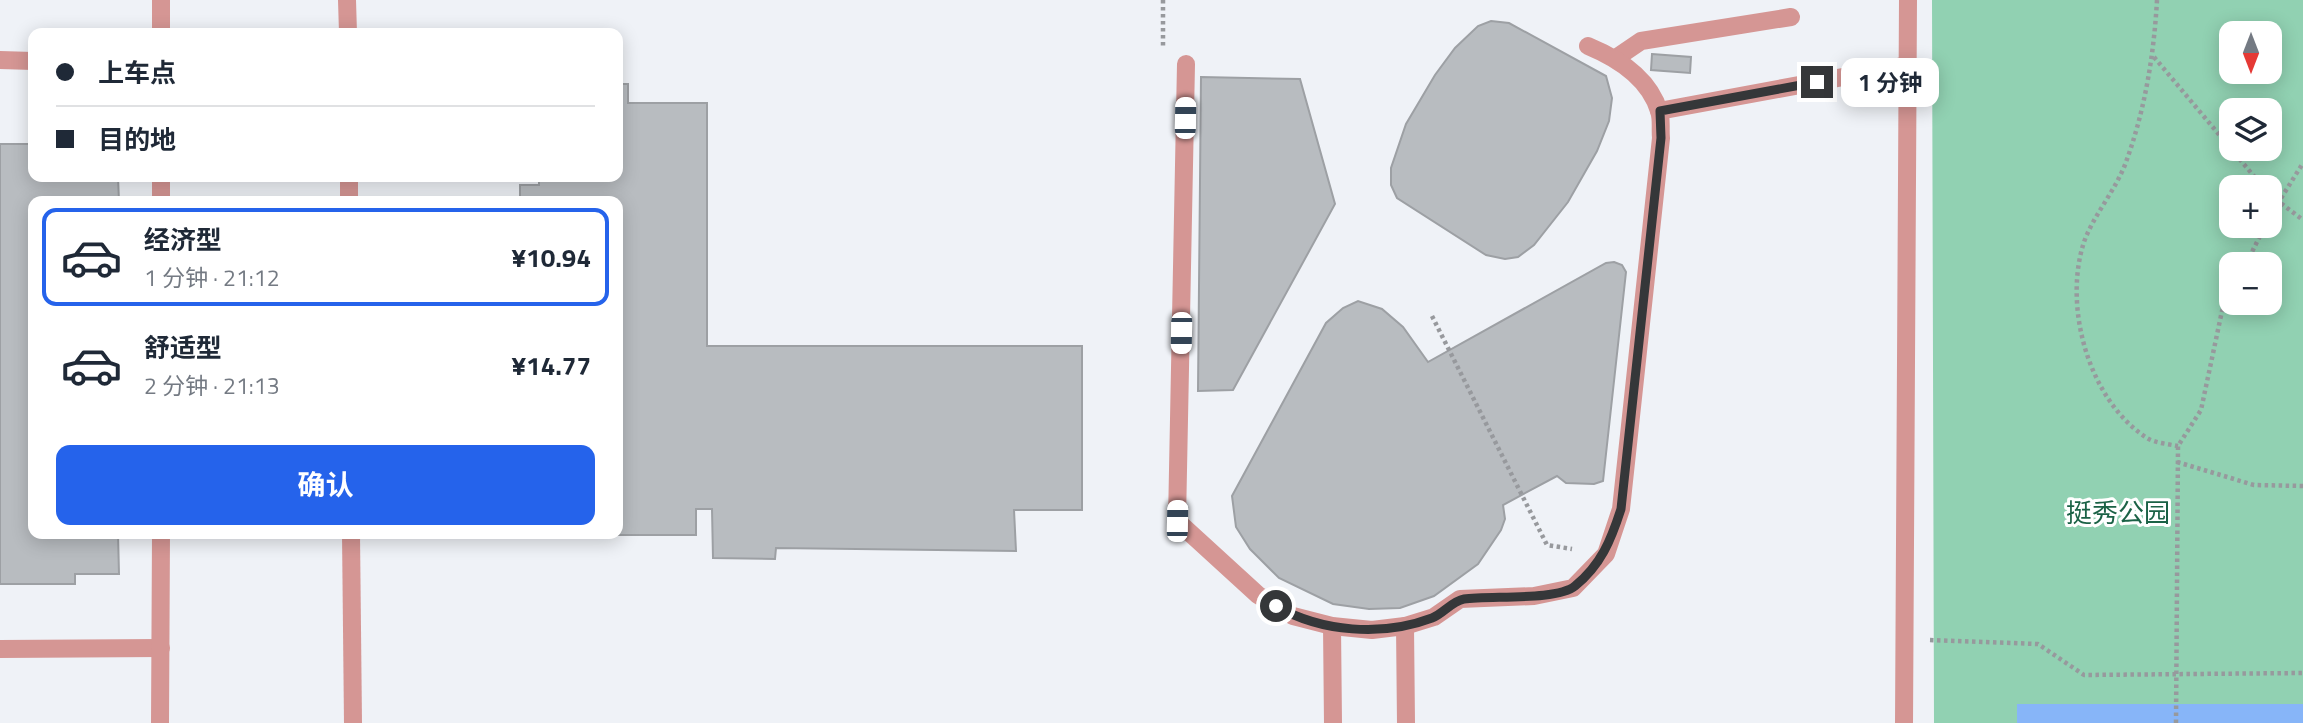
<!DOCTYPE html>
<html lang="zh">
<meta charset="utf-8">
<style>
:root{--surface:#fff;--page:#f2f2f3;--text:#1f2937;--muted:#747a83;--line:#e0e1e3;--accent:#2563eb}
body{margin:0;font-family:"Titillium Web","Noto Sans SC",sans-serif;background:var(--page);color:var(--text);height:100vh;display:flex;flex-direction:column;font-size:26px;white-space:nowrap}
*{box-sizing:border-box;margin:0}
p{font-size:23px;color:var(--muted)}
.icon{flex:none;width:38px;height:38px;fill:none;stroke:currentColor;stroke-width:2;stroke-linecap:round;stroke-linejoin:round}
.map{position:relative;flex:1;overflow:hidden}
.side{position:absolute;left:28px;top:196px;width:595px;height:343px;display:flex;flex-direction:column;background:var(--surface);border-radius:14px;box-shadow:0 4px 18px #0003}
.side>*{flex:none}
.banner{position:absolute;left:28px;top:28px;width:595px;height:154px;border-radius:14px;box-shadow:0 4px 18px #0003;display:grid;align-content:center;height:154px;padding:0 28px;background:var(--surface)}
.needle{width:46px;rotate:180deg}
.tools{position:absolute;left:2219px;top:21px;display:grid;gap:14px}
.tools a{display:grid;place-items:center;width:63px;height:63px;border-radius:14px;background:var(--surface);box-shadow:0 4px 18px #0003;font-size:35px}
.end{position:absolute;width:32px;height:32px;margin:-16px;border:9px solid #353739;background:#fff;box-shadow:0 0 0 4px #fff}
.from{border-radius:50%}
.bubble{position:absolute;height:49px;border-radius:14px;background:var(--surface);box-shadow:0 4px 18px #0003;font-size:23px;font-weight:700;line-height:49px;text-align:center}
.car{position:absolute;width:21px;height:42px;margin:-21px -10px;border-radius:9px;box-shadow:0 0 5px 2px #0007;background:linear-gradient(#fff 24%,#345 0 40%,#fff 0 76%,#345 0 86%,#fff 0)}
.banner b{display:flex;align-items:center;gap:24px;height:66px;font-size:26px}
.banner b+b{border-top:2px solid var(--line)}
.banner i{width:18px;height:18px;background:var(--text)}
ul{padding:12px 0 0;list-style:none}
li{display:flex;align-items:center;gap:21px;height:98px;margin:0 14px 10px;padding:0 14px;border:4px solid transparent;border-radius:14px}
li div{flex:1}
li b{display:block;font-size:26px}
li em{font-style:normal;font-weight:700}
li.selected{border-color:var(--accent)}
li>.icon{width:63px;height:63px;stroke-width:1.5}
.action{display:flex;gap:14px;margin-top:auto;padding:14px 28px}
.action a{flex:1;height:80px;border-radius:14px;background:var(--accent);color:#fff;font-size:28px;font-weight:700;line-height:80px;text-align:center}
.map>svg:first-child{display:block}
.green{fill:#91d1b2;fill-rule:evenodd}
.water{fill:#87b5f8}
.building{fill:#b8bcc0;stroke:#9da0a4;stroke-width:2}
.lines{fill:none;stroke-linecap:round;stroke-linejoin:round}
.path{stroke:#97999d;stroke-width:4.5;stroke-dasharray:3.5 3.5;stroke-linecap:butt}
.service{stroke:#d59694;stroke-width:18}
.tertiary{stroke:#d59694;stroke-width:18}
.route{stroke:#353739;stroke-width:9}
.labels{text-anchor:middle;stroke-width:6;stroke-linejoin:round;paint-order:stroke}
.park-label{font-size:26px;fill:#1b6246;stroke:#fff}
</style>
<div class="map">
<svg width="2303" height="723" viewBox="0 0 2303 723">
<rect width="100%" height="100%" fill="#eff2f7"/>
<path class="green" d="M1932,0H2303V723H1934ZM2231,33H2270V72H2231ZM2231,110H2270V149H2231ZM2231,187H2270V226H2231ZM2231,264H2270V303H2231Z"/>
<rect class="water" x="2017" y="704" width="286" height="19"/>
<g class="building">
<polygon points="1491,21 1509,23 1606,76 1612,98 1609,121 1597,151 1568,202 1534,245 1518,257 1505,259 1486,255 1397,198 1391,185 1391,168 1406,124 1435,75 1455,48 1478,26"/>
<polygon points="1652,54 1691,57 1690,73 1651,70"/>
<polygon points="1201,77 1300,79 1335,204 1233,390 1198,391"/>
<polygon points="618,84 628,84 628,103 707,103 707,346 1082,346 1082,510 1014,510 1016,551 776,548 775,559 713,558 712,509 696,509 696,535 532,535 618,534 618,201 520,201 520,185 539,185 539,177 618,177"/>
<polygon points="0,144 33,144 33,177 118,177 119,201 33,201 33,534 118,534 119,574 75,574 75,584 0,584"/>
<polygon points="1614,262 1622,265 1626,272 1603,481 1594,484 1566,483 1557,476 1503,505 1505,519 1501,530 1478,564 1434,596 1400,608 1369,609 1333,604 1279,578 1250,549 1236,527 1232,496 1326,323 1343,308 1358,301 1382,309 1403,327 1428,362 1606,263"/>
</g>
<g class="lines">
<g class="path">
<polyline points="1163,0 1163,48"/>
<path d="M2157,0C2154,54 2145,110 2126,162C2116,190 2094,214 2084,242C2063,306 2088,400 2147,438C2155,443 2168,444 2178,446"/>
<polyline points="2154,57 2263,187"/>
<polyline points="2270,195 2303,220"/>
<polyline points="2270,216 2303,163"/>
<polyline points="2246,264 2265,226"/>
<polyline points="1432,316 1547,545 1572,549"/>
<polyline points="2177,462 2254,485 2303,486"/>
<polyline points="1930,640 2038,644 2084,675 2303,673"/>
<polyline points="2176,723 2178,446 2201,410 2222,311 2231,293"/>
</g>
<g class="service">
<polyline points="161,0 161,33"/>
<polyline points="1616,58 1641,41 1791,17"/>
<polyline points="0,60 33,61"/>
<path d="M1186,64L1177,521L1258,595L1293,616L1332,626L1372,630L1405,626L1434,617L1460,599L1534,596L1573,588L1606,554L1621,509L1661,138C1660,130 1662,119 1659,111C1649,78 1617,58 1588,46"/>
<polyline points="1659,111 1908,65"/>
<polyline points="161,177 161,201"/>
<polyline points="1332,626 1333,723"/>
<polyline points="1405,626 1406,723"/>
<polyline points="0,649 161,648"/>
<polyline points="160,723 161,534"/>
</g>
<g class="tertiary">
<polyline points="347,0 348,33"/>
<polyline points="349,177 349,201"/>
<polyline points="351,534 353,723"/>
<polyline points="1904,723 1908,0"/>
</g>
</g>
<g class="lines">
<path class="route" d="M1276,606C1321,632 1382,637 1432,618C1443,614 1452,601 1464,599C1489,595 1557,601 1575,586C1601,565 1611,540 1621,509L1661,138L1660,111L1817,82"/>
</g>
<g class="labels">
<g class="park-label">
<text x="2118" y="522">挺秀公园</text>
</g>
</g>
</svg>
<div class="tools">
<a><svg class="needle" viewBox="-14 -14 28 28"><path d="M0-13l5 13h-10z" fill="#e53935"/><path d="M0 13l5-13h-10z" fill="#747a83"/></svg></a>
<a><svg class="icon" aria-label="layers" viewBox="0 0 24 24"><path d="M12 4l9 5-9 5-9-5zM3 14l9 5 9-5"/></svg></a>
<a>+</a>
<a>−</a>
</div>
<i class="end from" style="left:1276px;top:606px"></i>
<i class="end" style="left:1817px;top:82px"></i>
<div class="bubble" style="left:1841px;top:58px;width:98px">1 分钟</div>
<i class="car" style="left:1185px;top:118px;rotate:1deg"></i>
<i class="car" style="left:1181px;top:333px;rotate:181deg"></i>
<i class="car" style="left:1177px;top:521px;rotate:1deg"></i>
<div class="banner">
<b><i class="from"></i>上车点</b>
<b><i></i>目的地</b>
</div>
<section class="side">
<ul>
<li class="selected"><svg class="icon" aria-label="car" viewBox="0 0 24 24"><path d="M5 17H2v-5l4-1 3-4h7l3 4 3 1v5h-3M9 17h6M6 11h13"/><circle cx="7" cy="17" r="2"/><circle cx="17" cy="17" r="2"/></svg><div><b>经济型</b><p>1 分钟 · 21:12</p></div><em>¥10.94</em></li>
<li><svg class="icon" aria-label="car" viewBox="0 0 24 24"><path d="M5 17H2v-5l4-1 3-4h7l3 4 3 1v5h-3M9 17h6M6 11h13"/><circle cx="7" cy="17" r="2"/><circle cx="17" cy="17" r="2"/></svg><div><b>舒适型</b><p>2 分钟 · 21:13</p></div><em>¥14.77</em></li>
</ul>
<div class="action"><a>确认</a></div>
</section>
</div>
